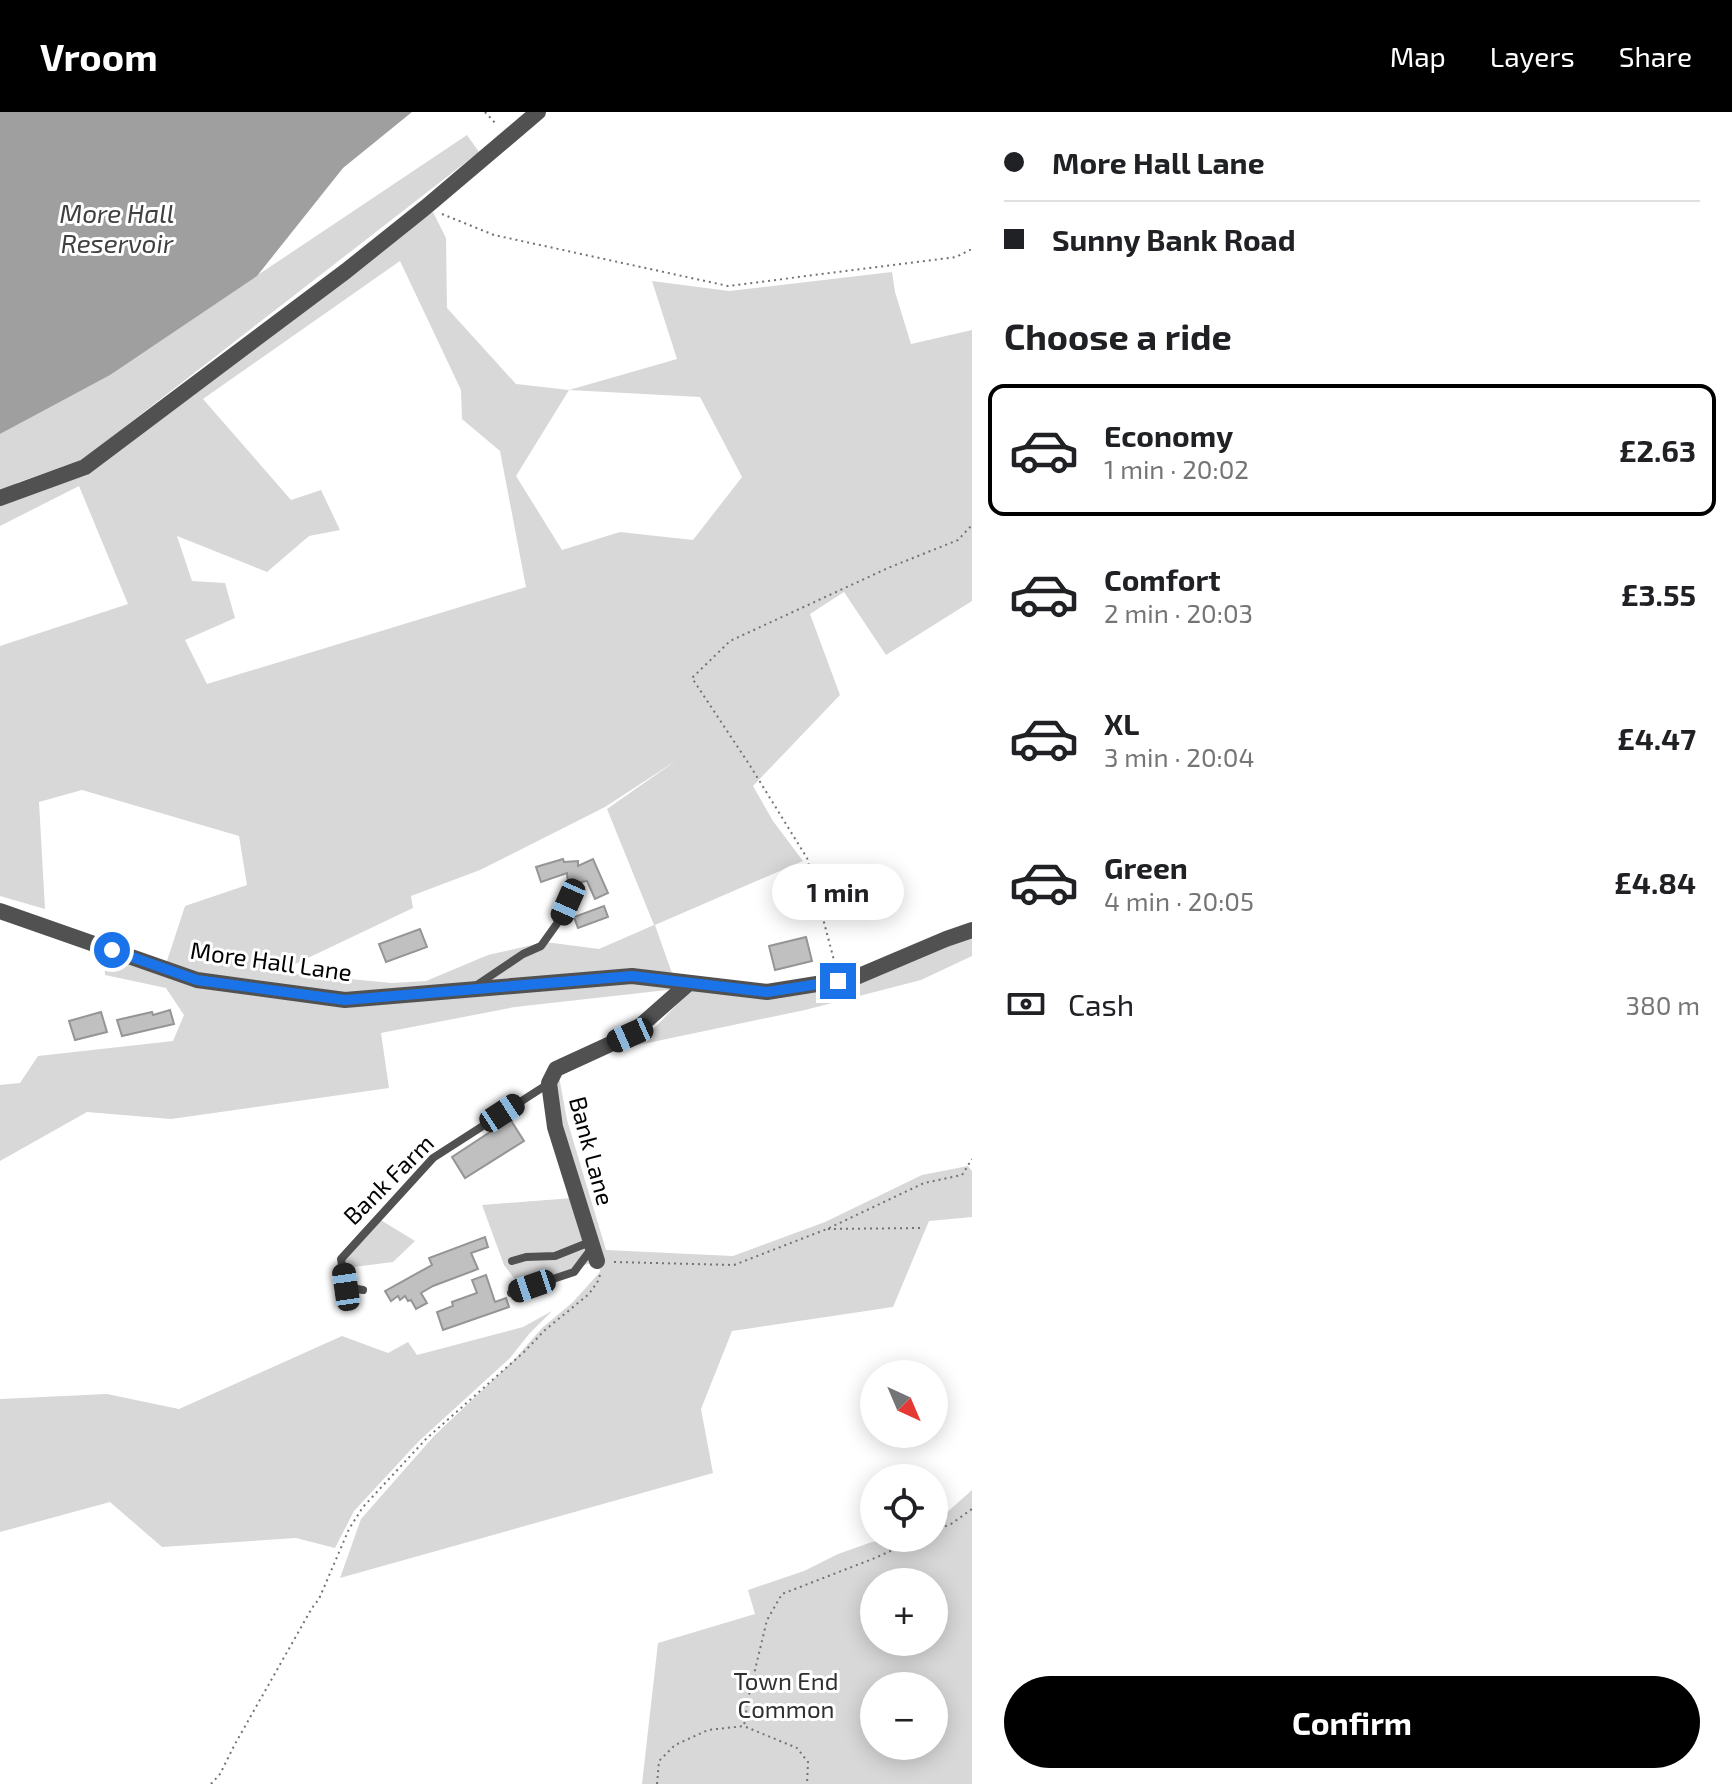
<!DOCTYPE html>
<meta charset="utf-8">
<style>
:root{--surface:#fff;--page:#f2f2f2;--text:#202124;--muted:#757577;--line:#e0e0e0;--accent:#000}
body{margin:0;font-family:"Exo 2",sans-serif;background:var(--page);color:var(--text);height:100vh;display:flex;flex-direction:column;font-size:30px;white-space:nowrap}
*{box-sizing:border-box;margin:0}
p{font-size:26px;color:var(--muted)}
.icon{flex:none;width:44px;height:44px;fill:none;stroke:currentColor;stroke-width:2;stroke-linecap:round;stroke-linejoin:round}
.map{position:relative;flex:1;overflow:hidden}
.panel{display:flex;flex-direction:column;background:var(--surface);width:760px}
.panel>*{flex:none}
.banner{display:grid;align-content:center;height:176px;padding:0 32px;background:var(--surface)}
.needle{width:52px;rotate:136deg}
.controls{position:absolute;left:860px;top:1248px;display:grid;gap:16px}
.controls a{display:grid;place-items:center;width:88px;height:88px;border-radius:50%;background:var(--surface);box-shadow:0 4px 20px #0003;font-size:40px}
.end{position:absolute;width:36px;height:36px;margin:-18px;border:10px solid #1a73e8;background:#fff;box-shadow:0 0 0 4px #fff}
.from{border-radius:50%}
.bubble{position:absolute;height:56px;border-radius:28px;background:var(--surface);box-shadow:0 4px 20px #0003;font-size:26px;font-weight:700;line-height:56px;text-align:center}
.car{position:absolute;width:24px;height:48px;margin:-24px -12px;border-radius:10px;box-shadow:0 0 6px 2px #0007;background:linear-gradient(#222 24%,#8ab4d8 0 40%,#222 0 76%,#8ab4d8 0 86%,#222 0)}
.banner b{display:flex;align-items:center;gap:28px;height:76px;font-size:30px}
.banner b+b{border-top:2px solid var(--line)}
.banner i{width:20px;height:20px;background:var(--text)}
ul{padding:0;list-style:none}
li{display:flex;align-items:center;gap:24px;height:132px;margin:0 16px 12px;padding:0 16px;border:4px solid transparent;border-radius:16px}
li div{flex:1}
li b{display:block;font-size:30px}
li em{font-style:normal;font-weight:700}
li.current{border-color:var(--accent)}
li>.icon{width:72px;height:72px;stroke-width:1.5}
h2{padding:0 32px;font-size:36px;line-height:96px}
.pay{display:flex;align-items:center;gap:20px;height:88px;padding:0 32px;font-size:30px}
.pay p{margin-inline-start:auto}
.primary-button{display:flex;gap:16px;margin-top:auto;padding:16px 32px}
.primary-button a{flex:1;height:92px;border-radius:48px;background:var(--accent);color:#fff;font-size:32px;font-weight:700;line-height:92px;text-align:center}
header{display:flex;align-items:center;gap:48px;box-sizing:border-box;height:112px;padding:0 40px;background:var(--accent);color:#fff}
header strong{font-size:38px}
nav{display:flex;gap:44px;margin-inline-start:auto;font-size:28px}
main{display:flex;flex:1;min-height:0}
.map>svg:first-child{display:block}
.green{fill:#d8d8d8;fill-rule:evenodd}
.water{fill:#9f9f9f}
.building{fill:#c0c0c0;stroke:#959595;stroke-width:2}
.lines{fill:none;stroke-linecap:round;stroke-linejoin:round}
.path{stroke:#737373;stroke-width:2;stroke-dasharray:2 4;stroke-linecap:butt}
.lane{stroke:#515151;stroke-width:8}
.street{stroke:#515151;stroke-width:16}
.route{stroke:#1a73e8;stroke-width:10}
.labels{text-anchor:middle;stroke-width:6;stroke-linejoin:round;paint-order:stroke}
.street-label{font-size:24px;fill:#000;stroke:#fff}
.park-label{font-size:24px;fill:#2f2f2f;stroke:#fff}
.water-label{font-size:26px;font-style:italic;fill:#404040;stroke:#fff}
</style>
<header>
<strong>Vroom</strong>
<nav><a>Map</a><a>Layers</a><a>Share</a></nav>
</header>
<main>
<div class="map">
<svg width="972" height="1672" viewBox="0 0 972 1672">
<rect width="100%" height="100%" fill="#fff"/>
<g class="green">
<path d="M467,23L479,40L82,348L16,371L42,375L88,360L433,100L446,126L447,196L516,272L569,278L677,247L652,169L729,179L892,160L895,180L911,232L972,218V489L886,543L844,480L810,502L840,583L753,674L773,709L803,749L655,813L673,864L345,884L198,864L166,852L185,794L247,773L239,724L82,678L39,690L45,797L0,784V534L128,492L79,374L0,414V322L110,262ZM400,149L461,278L462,307L500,339L526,475L207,572L185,528L235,506L225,471L192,469L177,424L267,460L309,424L340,418L321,378L291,388L203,287ZM569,278L700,285L742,365L693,428L620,420L562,438L516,364ZM677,648L607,697L654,813L599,837L545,830L488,843L426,869L392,871L297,862L291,854L413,796L411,784L480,758L605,695Z"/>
<polygon points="972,825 972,844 921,868 805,898 638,933 692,877 769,885"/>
<polygon points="104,841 345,893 634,870 676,877 515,895 381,921 389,976 171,1007 87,1000 0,1049 0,973 20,971 38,944 173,929 184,903 166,876 105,863"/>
<polygon points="558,959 567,1008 606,1138 733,1144 825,1110 922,1063 968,1054 972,1059 972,1105 929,1109 893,1195 732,1219 701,1297 713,1361 340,1466 361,1407 434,1324 513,1249 542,1216 573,1190 600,1160 599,1147 551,974"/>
<polygon points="573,1086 594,1150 520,1174 504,1153 482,1093"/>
<polygon points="379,1107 415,1129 393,1150 338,1157"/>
<polygon points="552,1199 529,1222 510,1246 419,1329 354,1399 335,1436 296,1426 162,1435 110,1390 0,1420 0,1287 107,1282 179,1297 342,1224 388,1241 408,1230 417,1243 523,1215"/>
<path d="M972,1378V1672H642L658,1531L755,1502L748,1478L804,1459L838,1442L872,1430L899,1426H934V1412ZM874,1470H934V1530H874ZM934,1574V1634H874V1574Z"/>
</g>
<polygon class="water" points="0,0 412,0 343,56 257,164 110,263 0,322"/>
<g class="building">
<polygon points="563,747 564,750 578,749 578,754 593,747 608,781 595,787 587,769 568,772 567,761 541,770 536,755"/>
<polygon points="604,794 608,805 578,816 574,805"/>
<polygon points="420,817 427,835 386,850 379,832"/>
<polygon points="806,825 812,849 775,858 769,834"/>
<polygon points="170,898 174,912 122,924 117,908 152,900 153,903"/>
<polygon points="101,900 107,920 75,928 69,909"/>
<polygon points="510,1007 524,1029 465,1066 452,1045"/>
<polygon points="485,1125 488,1135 471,1141 478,1157 433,1174 421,1181 427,1191 416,1197 411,1188 408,1189 405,1184 400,1188 398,1184 391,1189 385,1179 432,1153 429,1146"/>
<polygon points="486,1163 495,1190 506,1186 509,1195 443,1218 437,1200 453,1194 452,1190 477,1181 472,1168"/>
</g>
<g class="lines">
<g class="path">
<polyline points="485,0 497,13"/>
<polyline points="442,102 494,123 728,174 956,145 972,137"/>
<polyline points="835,852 807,746 749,652 692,566 730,529 888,456 958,428 972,413"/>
<polyline points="828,1117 922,1116"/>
<polyline points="614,1150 734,1153 827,1117 924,1071 962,1063 972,1047"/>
<polyline points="934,1419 951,1412 972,1397"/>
<polyline points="746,1615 797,1636 808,1650 807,1672"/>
<polyline points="211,1672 220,1662 235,1632 312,1496 319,1487 349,1417 363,1395 426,1327 524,1240 545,1218 589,1182 598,1169 600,1163"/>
<polyline points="657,1672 659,1649 675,1633 708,1618 744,1614 748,1587 767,1508 782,1482 875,1446 919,1426"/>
</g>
<g class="lane">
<polyline points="474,875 523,842 541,834 561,806 568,790"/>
<polyline points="512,1149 526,1145 555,1144 590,1130"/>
<polyline points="363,1178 346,1175 341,1147 433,1046 548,972"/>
<polyline points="511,1181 574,1160 592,1136"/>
</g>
<g class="street">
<polyline points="0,386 85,355 346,159 426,95 538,0"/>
<polyline points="0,799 197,868 345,888 632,864 767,880 854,866 946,827 972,818"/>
<polyline points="597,1149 555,1015 549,971 556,957 630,923 689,871"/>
</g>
</g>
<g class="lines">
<polyline class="route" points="112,838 197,868 345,888 632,864 767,880 838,869"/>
</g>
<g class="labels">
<g class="street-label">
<text transform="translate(271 850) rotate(8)" y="8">More Hall Lane</text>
<text transform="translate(591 1039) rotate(75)" y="8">Bank Lane</text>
<text transform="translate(389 1068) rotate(-45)" y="8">Bank Farm</text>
</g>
<g class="park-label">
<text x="786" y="1578">Town End<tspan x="786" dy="28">Common</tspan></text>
</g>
<g class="water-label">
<text x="117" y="111">More Hall<tspan x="117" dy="30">Reservoir</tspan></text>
</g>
</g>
</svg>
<div class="controls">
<a><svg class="needle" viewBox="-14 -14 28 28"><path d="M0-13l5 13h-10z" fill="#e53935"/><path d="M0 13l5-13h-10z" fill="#757577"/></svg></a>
<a><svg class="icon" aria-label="locate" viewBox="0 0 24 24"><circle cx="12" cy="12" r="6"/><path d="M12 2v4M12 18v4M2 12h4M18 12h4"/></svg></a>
<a>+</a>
<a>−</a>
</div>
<i class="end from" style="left:112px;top:838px"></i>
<i class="end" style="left:838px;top:869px"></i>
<div class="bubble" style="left:772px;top:752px;width:132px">1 min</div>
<i class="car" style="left:568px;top:790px;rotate:204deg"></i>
<i class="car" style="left:630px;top:923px;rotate:246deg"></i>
<i class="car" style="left:502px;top:1001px;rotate:57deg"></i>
<i class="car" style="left:532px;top:1174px;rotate:251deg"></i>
<i class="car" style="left:346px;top:1175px;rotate:352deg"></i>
</div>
<section class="panel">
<div class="banner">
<b><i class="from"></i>More Hall Lane</b>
<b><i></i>Sunny Bank Road</b>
</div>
<h2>Choose a ride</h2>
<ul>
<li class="current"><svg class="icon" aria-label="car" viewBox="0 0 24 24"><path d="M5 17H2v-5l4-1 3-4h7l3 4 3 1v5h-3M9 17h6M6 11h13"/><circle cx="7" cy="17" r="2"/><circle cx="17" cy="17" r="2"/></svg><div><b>Economy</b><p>1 min · 20:02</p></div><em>£2.63</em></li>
<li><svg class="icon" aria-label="car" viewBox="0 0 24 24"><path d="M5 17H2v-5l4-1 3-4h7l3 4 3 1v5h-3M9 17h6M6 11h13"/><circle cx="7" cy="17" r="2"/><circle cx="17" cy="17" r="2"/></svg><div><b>Comfort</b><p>2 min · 20:03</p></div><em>£3.55</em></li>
<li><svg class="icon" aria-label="car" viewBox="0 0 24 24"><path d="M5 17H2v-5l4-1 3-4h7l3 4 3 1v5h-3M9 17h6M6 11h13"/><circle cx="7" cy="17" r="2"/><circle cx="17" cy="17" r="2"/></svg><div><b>XL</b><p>3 min · 20:04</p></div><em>£4.47</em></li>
<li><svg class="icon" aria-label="car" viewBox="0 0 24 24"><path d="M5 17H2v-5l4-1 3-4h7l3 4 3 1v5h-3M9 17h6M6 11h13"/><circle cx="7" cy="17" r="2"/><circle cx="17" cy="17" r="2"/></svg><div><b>Green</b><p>4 min · 20:05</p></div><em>£4.84</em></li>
</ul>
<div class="pay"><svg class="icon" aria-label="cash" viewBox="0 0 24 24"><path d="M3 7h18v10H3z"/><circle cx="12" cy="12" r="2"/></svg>Cash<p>380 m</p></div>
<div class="primary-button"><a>Confirm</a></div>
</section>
</main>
